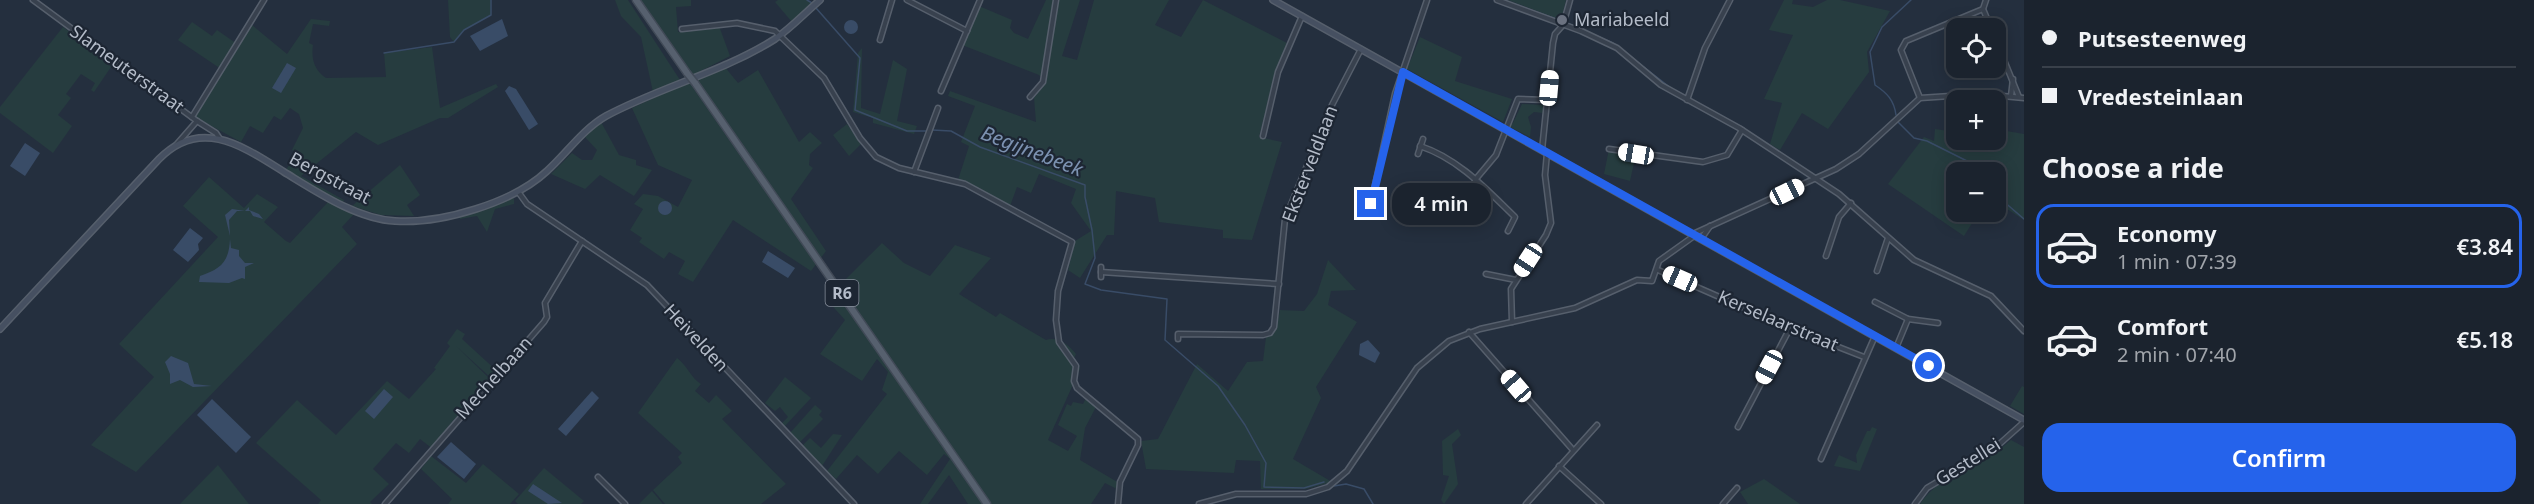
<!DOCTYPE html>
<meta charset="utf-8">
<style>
:root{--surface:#1b232e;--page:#242b36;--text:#f1f3f6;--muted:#a0a4aa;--line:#39404a;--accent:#2563eb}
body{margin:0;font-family:"Noto Sans",sans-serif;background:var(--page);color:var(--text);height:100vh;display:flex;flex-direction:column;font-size:22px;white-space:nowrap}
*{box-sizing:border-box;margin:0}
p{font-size:20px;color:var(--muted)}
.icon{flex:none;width:33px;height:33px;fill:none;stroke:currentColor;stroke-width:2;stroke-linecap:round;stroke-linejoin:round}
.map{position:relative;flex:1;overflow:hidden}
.details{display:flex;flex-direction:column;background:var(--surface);width:510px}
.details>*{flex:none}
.top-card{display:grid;align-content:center;height:132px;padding:0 18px;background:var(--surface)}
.controls{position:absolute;left:1946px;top:18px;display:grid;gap:12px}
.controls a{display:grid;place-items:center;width:60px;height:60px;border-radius:12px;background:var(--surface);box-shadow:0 3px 15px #0003,0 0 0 2px var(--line);font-size:30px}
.end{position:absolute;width:27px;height:27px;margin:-14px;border:8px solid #2563eb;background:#fff;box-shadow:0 0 0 3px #fff}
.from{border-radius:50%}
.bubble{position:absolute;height:42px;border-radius:18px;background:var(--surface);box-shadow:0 3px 15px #0003,0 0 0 2px var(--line);font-size:20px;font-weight:600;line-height:42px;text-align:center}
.car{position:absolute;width:18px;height:36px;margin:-18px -9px;border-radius:8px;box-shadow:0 0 4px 2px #0007;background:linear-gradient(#fff 24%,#345 0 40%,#fff 0 76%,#345 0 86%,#fff 0)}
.top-card b{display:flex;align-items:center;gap:21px;height:57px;font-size:22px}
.top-card b+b{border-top:2px solid var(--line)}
.top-card i{width:15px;height:15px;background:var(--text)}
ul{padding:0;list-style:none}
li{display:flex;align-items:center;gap:18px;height:84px;margin:0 12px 9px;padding:0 6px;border:3px solid transparent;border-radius:18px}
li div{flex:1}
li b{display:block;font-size:22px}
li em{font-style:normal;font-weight:600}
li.selected{border-color:var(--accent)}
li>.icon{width:54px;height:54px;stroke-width:1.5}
h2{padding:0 18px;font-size:27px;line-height:72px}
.action{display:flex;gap:12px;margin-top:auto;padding:12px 18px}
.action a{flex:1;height:69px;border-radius:18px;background:var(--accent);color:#fff;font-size:24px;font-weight:600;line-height:69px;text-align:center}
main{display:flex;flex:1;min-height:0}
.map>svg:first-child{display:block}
.green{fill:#263c3f}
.water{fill:#394c67}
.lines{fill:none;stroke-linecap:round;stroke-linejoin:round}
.stream{stroke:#394c67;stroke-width:1.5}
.street-casing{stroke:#565f6c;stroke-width:7}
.secondary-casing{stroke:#565f6c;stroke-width:8}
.primary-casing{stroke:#414a57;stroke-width:9}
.street{stroke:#38414e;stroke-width:4}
.secondary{stroke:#465061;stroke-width:5}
.primary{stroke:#56606e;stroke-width:6}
.primary-bridge-casing{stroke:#414a57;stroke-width:9;stroke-linecap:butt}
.primary-bridge{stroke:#56606e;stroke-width:6}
.route{stroke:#2563eb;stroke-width:8}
.worship-dot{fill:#6b7280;stroke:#1d2633;stroke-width:2}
.labels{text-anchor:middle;stroke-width:4.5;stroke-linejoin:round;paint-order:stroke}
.shield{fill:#1d2633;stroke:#878f9c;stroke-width:1.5}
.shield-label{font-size:16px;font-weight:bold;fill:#b4bcc9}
.poi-label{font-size:18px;fill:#b4bcc9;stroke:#1d2633;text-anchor:start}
.street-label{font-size:18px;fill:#b4bcc9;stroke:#1d2633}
.water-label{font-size:20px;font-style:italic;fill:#7c92b1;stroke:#1d2633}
</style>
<main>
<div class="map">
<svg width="2024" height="504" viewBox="0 0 2024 504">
<rect width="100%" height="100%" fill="#242f3e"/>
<g class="green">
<polygon points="448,0 491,0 491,15 464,30 454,42 450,37"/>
<polygon points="615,0 628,0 680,80 653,92 641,37 621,16"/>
<polygon points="641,0 691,0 691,6 676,7 678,32 719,26 730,56 693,75"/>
<polygon points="778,0 807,0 812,3 792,22 775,2"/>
<polygon points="1046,0 1080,0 1062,56 1077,60 1094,0 1169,0 1155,25 1181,37 1203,0 1287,43 1275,72 1259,137 1282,142 1252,240 1223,238 1223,230 1159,222 1155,198 1116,191 1114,235 1107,235 1080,278 1068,270 1075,241 1091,231 1071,203 1076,189 1039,174 1031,193 1017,187 1010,206 958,180 969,146 961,142 975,106 948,96 950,91 1036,122 1034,98 1046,82 1039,75 962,45 979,6 1012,20 1010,28 1014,33 1028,39"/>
<polygon points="1508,0 1566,0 1561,20"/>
<polygon points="1784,0 1793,0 1792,4 1813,7 1827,0 1840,0 1890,11 1867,52 1869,72 1828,129 1802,113 1780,150 1770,144 1782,103 1764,99 1793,35 1769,30"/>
<path d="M311,19L330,21L329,26L313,24L309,43L313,45C311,58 314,70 326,78L386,77L384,53L432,47L440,108L496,84L498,87L448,118H440L378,145L356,132L301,176L344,200L342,204L285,171L297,154L292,150L303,128L299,114L290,108L281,120L274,116L263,133L250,126L241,142L195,117L252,25L287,54Z"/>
<polygon points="192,22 212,36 217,30 237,44 221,69 178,40"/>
<polygon points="63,27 113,64 94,92 91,90 95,83 81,74 66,94 71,98 58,115 72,126 53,153 0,113 0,107"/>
<polygon points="1420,37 1462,57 1455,81 1512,99 1503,122 1407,69"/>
<polygon points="862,48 861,108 880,114 893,60 907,69 897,121 917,126 914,134 873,123 873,118 853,112 858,53"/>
<polygon points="724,66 738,83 758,70 799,142 810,132 822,143 810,154 809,165 813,168 791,199 826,251 811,271 733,220 693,282 678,274 685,261 669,252 664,259 639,242 642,238 630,230 643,209 634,204 643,194 658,196 678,207 692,180 658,165 632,108 689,82 750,170 757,168 695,79"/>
<polygon points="1522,104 1544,105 1543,113 1534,112 1528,117 1531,127 1530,137 1508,126 1513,123"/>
<polygon points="601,122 619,155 636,160 636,165 652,170 634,196 600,175 585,189 551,174 572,153 582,160 592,160 597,150 585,137"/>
<polygon points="847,124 861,144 849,156 833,135"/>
<polygon points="1935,129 1956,132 1956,140 1995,140 1995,129 2024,134 2024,220 2007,209 1998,221 1983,212 1995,212 1995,172 1956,172 1956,212 1979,212 1964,236 1888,184 1924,137 1934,141"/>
<polygon points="1609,149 1636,154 1630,181 1604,174"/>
<polygon points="400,165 420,195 407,205 414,216 381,215 352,206"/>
<polygon points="209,177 244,208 257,194 278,207 264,222 286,241 290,243 328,202 354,214 342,227 357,244 136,472 91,445 154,377 119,344 218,237 183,206"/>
<polygon points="514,198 514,204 495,209 487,232 477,216 460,219 459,215"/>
<path d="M882,243L904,263L930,276L955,245L991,258L959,294L996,317L1000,313L1046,340C1058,336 1069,345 1076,354L1074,358L1080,369L1048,440L1068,451L1077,436L1058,425L1067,404L1071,406L1073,402L1083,404L1086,398L1096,407L1085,428L1080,460L1119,483L1117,489L1105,483L1091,504H968L949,475L928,504H920L950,459L944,454L927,475L899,451L878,474L857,455L836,479L827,471L887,394L882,390L888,372L877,359L862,381L820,354L845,320L826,299Z"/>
<polygon points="1328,260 1356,290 1331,291 1328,305 1357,322 1316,387 1321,398 1293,459 1332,482 1306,489 1261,489 1260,461 1236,460 1234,473 1146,469 1141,441 1158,439 1197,364 1228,391 1247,362 1263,361 1266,337 1276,329 1280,310 1304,311 1317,294"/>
<polygon points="457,329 465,334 462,339 497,371 491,378 456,346 490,379 451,423 433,449 420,439 409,453 396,443 373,469 389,484 370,502 372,504 318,504 321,500 256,443 297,400 336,435 387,381 409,399 436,369 434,368 450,346 447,343"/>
<path d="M677,358C687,365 691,378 701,384L695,391L709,403L716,395L732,411L722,419L786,484L761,504H665L653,490L682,463L678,457L682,453L638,413Z"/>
<polygon points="785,377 811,398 784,427 782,423 788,417 780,407 775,411 765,403"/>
<polygon points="2022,386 2024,387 2024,414 2010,406"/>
<polygon points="815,405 822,411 819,415 823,419 799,443 790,433"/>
<polygon points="1872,427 1877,429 1860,471 1834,466 1839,455 1857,463 1856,455 1867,431 1870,431"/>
<polygon points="1458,429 1461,435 1452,444 1458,484 1444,504 1441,500 1449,476 1443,475 1442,441"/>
<polygon points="833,434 842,435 822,466 802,446 810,438 821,448"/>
<path d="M2011,440L2024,447V504H1920C1940,473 1984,465 2011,440Z"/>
<polygon points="431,456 466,483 483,464 519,494 510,504 448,504 452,499 421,469"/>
<polygon points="218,465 249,504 180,504"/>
<polygon points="544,468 584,501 581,504 518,504 515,501"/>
<polygon points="1764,479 1800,504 1748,504 1740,492"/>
<polygon points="652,491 663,504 639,504"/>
</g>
<g class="water">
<polygon points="502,19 508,36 480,51 470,36"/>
<circle cx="851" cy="27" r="7"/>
<polygon points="287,63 296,68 281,93 272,88"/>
<polygon points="509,86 516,89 538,124 529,130 505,91"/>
<polygon points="25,143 40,153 25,176 10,166"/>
<circle cx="665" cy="208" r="7"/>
<polygon points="249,207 249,210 259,214 263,219 253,216 250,211 237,211 229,220 230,236 225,215 232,209 245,211"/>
<polygon points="190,228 203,238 198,244 199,250 188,262 173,250"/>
<path d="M230,239L231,248L239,250V256L245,263H254L245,267V279L242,278L229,283L199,282L200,276C220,269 229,263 230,239Z"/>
<polygon points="768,251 795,268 788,278 762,262"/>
<polygon points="1368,340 1380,353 1375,363 1359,355 1360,344"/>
<polygon points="171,356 188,363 194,384 212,386 193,387 180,380 170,384 170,374 165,362"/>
<polygon points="384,389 393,397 374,419 365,411"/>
<polygon points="592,391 599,398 566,436 558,429"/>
<polygon points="212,399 251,437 236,453 197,415"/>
<polygon points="451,442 476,464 464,479 437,457"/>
<polygon points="533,484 562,503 548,504 528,491"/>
</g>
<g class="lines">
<g class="stream">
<polyline points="807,0 812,3"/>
<polyline points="1503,0 1562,21"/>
<polyline points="816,8 860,58 855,110 907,131 928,131"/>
<polyline points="1567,23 1613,43 1672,89"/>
<polyline points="384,53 454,42 464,30 491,15 491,0"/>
<path d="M1896,115C1894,100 1887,93 1875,85L1870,52L1882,27L1911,0"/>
<polyline points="1898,122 1914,138 1927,141 1969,162 1981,164 1994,172"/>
<polyline points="932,130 951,131 980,147 1085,185 1085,197 1092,230 1095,258 1085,284 1101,290 1167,299 1165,340 1218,386 1245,425 1266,463 1264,487 1304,488 1324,482"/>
<polyline points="1995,173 1999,176 1995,188"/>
<polyline points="1995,194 2024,219"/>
<polyline points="1334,486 1346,484 1364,489 1373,504"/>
</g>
<defs>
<g id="street">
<polyline points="33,0 197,121 216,133 220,139"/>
<polyline points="907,0 967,31"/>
<polyline points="1497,0 1581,31 1617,48 1661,85 1739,128 1839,194 1914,260 1991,296 2024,331"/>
<polyline points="1983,9 1991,28"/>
<polyline points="682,29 737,23 775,31 824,78 860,138 876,157 899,168 965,184 1072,242 1058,291 1056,320 1059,342 1076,366 1074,381 1077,388 1138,439 1138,445 1120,482 1118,504"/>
<polyline points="1995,38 2019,97"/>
<polyline points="880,40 892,0"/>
<polyline points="941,91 980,0"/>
<polyline points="2011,96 2013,79"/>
<polyline points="1030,97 1043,82 1056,0"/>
<polyline points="1920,98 1901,50 1906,41 1983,9 1986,0"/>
<polyline points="1687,100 1705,48 1730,0"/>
<polyline points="192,117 264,0"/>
<polyline points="1263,136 1278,72 1302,16"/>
<polyline points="176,145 197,121"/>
<path d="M1420,146C1459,159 1486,189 1515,217L1508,231"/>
<polyline points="1609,149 1703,162 1727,155 1742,130"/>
<polyline points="1542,150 1553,43 1555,34 1563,25 1570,0"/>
<polyline points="1418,154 1423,139"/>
<polyline points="914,172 938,108"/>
<polyline points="1475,180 1496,155 1518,99 1547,100"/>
<polyline points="519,193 527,204 647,285 854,504"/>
<polyline points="1370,208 1395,94 1427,0"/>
<polyline points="1693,234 1836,169 1859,154 1920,98 1981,94 2024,98"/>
<polyline points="1701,239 1710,226"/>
<polyline points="1826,256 1839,217 1851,203"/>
<polyline points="1658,270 1790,328 1864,357"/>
<polyline points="1877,271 1888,238"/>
<polyline points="1101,272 1279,284"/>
<polyline points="1486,274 1516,280"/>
<polyline points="1101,277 1101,267"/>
<polyline points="1875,302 1908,319 1938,323"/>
<polyline points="1512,322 1511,289 1546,235 1551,223 1545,175 1547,153"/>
<polyline points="1469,332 1573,450"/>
<polyline points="1178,339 1178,334 1263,335 1270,333 1274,327 1285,219 1332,105 1361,49"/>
<polyline points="1896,348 1908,319"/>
<polyline points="1738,427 1790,328"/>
<polyline points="1821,459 1875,336"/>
<polyline points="1559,466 1601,504"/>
<polyline points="598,477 625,504"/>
<polyline points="385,504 544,322 547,317 545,303 582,241"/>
<polyline points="1199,504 1236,494 1306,494 1328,487 1347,471 1417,368 1449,341 1480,329 1575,308 1637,280 1652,281 1659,261 1694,236"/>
<polyline points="1526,504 1597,425"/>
<polyline points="1723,504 1737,488"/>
<polyline points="1915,504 1927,488 1995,448 2024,422"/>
</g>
<g id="secondary">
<polyline points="1273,0 2024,420"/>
<path d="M0,329L159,159C201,116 244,147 284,172C317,192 357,219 395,221C441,224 513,203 547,171C566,154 583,129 606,116C660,87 723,72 775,39C791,28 805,13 820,0"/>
</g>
<g id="primary">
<polyline points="636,0 687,73"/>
<polyline points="695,83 987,504"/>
</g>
</defs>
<use href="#street" class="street-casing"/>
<use href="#secondary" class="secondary-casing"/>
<use href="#primary" class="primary-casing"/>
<use href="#street" class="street"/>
<use href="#secondary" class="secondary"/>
<use href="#primary" class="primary"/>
<defs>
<polyline id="primary-bridge" points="687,73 695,83"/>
</defs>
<use href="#primary-bridge" class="primary-bridge-casing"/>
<use href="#primary-bridge" class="primary-bridge"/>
</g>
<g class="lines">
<polyline class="route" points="1371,204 1403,72 1929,366"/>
</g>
<circle class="worship-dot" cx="1562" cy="20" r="6"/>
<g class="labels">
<rect class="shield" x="825.5" y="280" width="33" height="26" rx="4.5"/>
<g class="shield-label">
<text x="842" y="299">R6</text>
</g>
<g class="poi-label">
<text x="1574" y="26">Mariabeeld</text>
</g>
<g class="street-label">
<text transform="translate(127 69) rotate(36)" y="6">Slameuterstraat</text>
<text transform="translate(1310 164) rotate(-69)" y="6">Eksterveldlaan</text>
<text transform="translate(330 178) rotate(28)" y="6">Bergstraat</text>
<text transform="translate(1778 321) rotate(23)" y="6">Kerselaarstraat</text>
<text transform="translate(696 338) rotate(47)" y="6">Heivelden</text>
<text transform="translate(494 378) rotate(-48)" y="6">Mechelbaan</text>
<text transform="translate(1968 462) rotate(-32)" y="6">Gestellei</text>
</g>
<g class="water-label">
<text transform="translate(1032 151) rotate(21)" y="7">Begijnebeek</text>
</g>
</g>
</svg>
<div class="controls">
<a><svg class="icon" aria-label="locate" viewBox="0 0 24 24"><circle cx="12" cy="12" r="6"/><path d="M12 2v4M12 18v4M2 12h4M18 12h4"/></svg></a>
<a>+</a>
<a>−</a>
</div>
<i class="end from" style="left:1929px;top:366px"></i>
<i class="end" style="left:1371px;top:204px"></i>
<div class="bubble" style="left:1392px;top:183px;width:99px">4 min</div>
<i class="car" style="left:1549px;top:88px;rotate:5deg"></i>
<i class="car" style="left:1636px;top:154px;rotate:280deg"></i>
<i class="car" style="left:1787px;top:192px;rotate:64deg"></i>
<i class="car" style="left:1528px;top:260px;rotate:213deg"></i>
<i class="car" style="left:1680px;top:279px;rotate:294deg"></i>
<i class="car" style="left:1769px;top:367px;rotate:208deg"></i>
<i class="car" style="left:1516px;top:386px;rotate:319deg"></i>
</div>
<section class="details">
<div class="top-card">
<b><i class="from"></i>Putsesteenweg</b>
<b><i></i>Vredesteinlaan</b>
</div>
<h2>Choose a ride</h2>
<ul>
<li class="selected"><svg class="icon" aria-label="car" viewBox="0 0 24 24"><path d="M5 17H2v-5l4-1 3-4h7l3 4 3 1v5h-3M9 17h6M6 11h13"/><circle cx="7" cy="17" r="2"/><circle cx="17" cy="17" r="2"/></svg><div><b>Economy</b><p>1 min · 07:39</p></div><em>€3.84</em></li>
<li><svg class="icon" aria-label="car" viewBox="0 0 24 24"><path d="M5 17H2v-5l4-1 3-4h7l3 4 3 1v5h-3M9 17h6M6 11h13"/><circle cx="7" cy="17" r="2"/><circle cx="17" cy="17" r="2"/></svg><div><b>Comfort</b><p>2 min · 07:40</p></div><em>€5.18</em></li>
</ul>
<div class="action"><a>Confirm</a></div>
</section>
</main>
